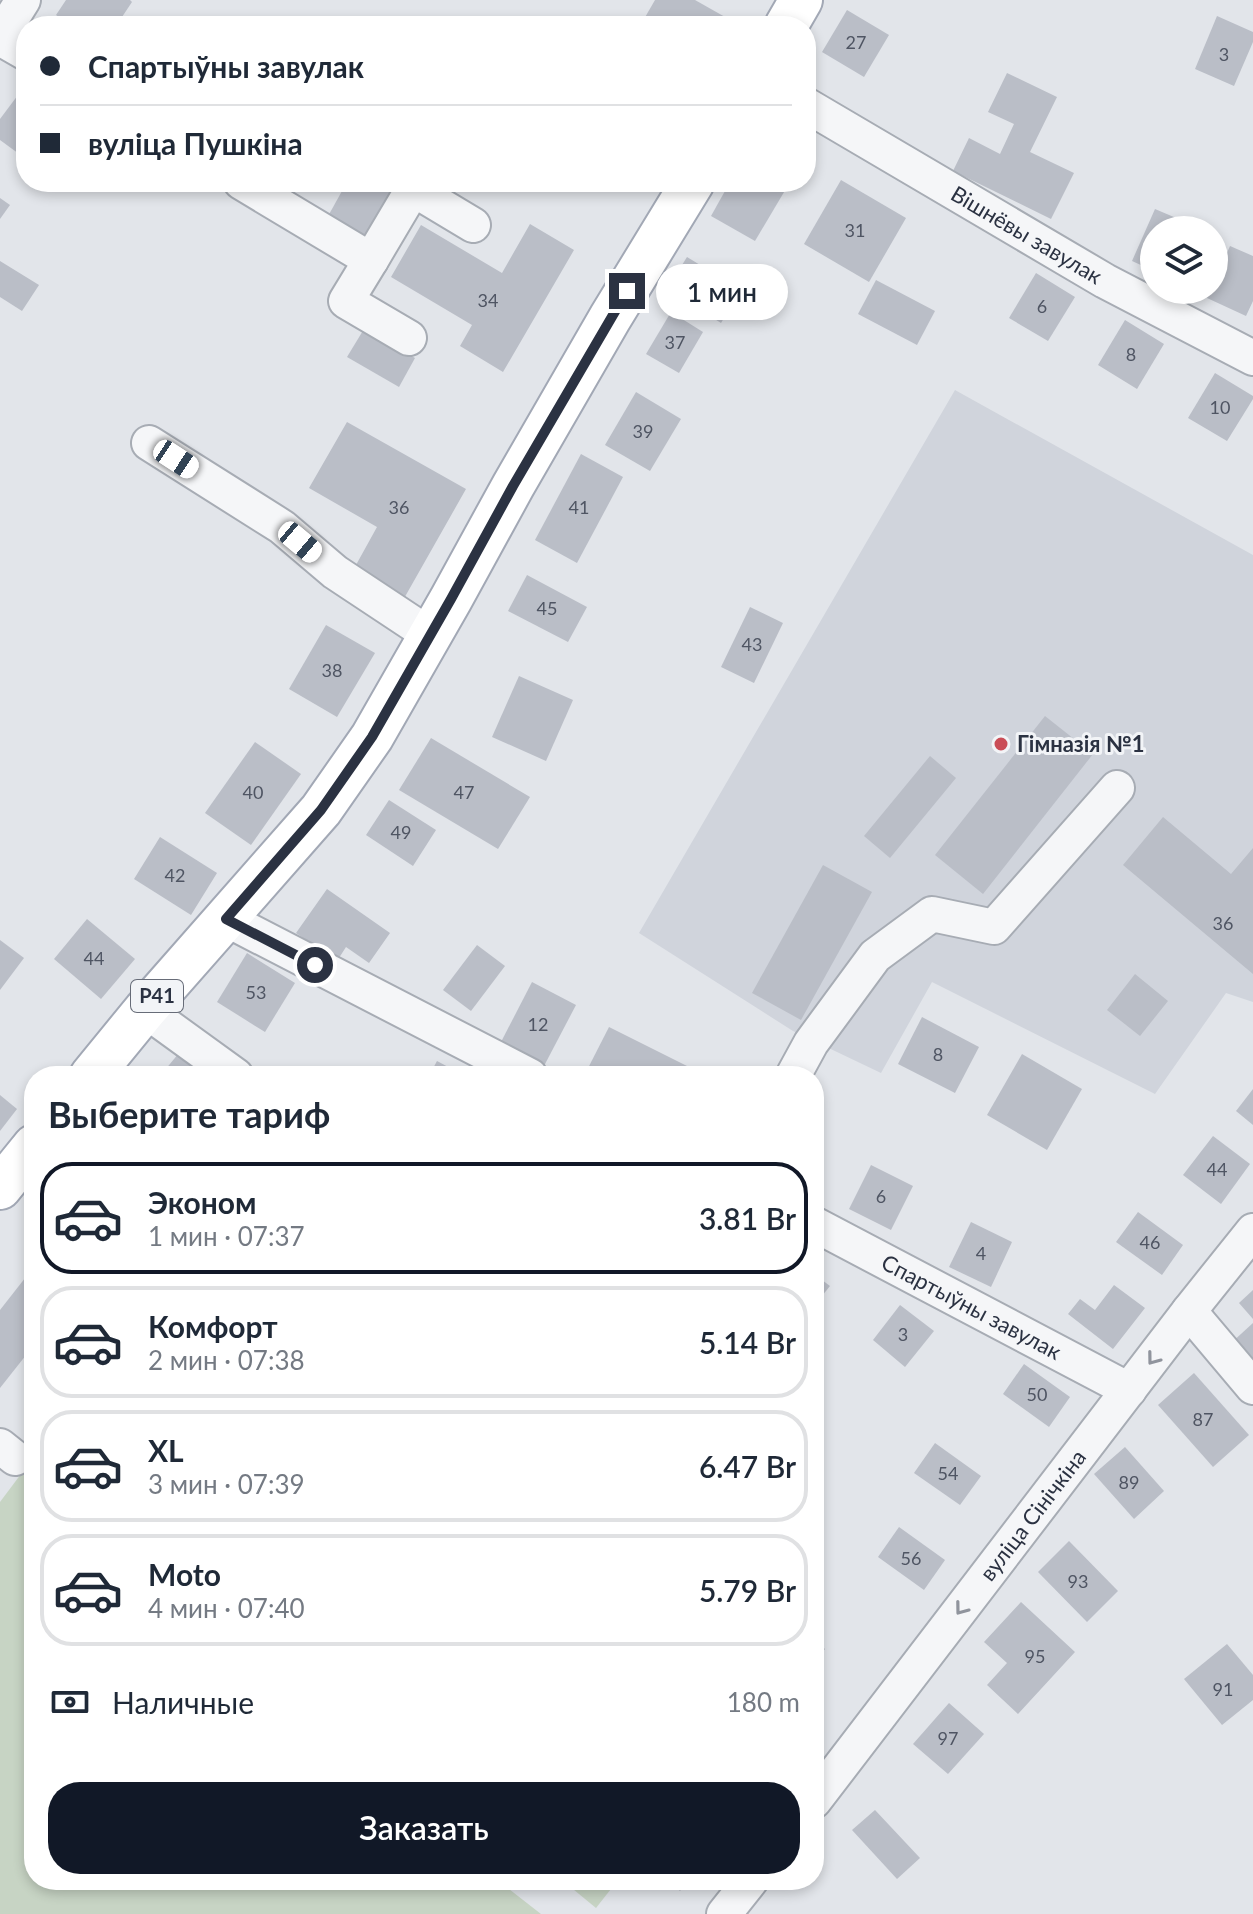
<!DOCTYPE html>
<html lang="ru">
<meta charset="utf-8">
<style>
:root{--surface:#fff;--page:#f6f6f7;--text:#1f2937;--muted:#747a83;--line:#e0e1e3;--accent:#111827}
body{margin:0;font-family:Lato,sans-serif;background:var(--page);color:var(--text);height:100vh;display:flex;flex-direction:column;font-size:30px;white-space:nowrap}
*{box-sizing:border-box;margin:0}
p{font-size:26px;color:var(--muted)}
.icon{flex:none;width:44px;height:44px;fill:none;stroke:currentColor;stroke-width:2;stroke-linecap:round;stroke-linejoin:round}
.map{position:relative;flex:1;overflow:hidden}
.side{position:absolute;left:24px;top:1066px;width:800px;height:824px;display:flex;flex-direction:column;background:var(--surface);border-radius:32px;box-shadow:0 4px 12px #0003}
.side>*{flex:none}
.banner{position:absolute;left:16px;top:16px;width:800px;height:176px;border-radius:32px;box-shadow:0 4px 12px #0003;display:grid;align-content:center;height:176px;padding:0 24px;background:var(--surface)}
.fabs{position:absolute;left:1140px;top:216px;display:grid;gap:16px}
.fabs a{display:grid;place-items:center;width:88px;height:88px;border-radius:50%;background:var(--surface);box-shadow:0 4px 12px #0003;font-size:40px}
.end{position:absolute;width:36px;height:36px;margin:-18px;border:10px solid #2b3242;background:#fff;box-shadow:0 0 0 4px #fff}
.from{border-radius:50%}
.bubble{position:absolute;height:56px;border-radius:28px;background:var(--surface);box-shadow:0 4px 12px #0003;font-size:26px;font-weight:600;line-height:56px;text-align:center}
.car{position:absolute;width:24px;height:48px;margin:-24px -12px;border-radius:10px;box-shadow:0 0 6px 2px #0007;background:linear-gradient(#fff 24%,#345 0 40%,#fff 0 76%,#345 0 86%,#fff 0)}
.banner b{display:flex;align-items:center;gap:28px;height:76px;font-size:30px}
.banner b+b{border-top:2px solid var(--line)}
.banner i{width:20px;height:20px;background:var(--text)}
ul{padding:0;list-style:none}
li{display:flex;align-items:center;gap:24px;height:112px;margin:0 16px 12px;padding:0 8px;border:4px solid var(--line);border-radius:32px}
li div{flex:1}
li b{display:block;font-size:30px}
li em{font-style:normal;font-weight:600}
li.selected{border-color:var(--accent)}
li>.icon{width:72px;height:72px;stroke-width:1.5}
h2{padding:0 24px;font-size:36px;line-height:96px}
.pay{display:flex;align-items:center;gap:20px;height:88px;padding:0 24px;font-size:30px}
.pay p{margin-inline-start:auto}
.primary-button{display:flex;gap:16px;margin-top:auto;padding:16px 24px}
.primary-button a{flex:1;height:92px;border-radius:32px;background:var(--accent);color:#fff;font-size:32px;font-weight:600;line-height:92px;text-align:center}
.map>svg:first-child{display:block}
.built{fill:#d0d4dc}
.green{fill:#c7d4c4}
.building{fill:#babec7}
.lines{fill:none;stroke-linecap:round;stroke-linejoin:round}
.minor-casing{stroke:#a7acb4;stroke-width:38}
.major-casing{stroke:#a2a8b5;stroke-width:46}
.minor{stroke:#f5f6f8;stroke-width:34}
.major{stroke:#fff;stroke-width:42}
.oneway{stroke:#90949d}
.route{stroke:#2b3242;stroke-width:10}
.poi-dot{fill:#ca4d57;stroke:#f2f4f7;stroke-width:3}
.labels{text-anchor:middle;stroke-width:6;stroke-linejoin:round;paint-order:stroke}
.number-label{font-size:18px;fill:#4f5563}
.shield{fill:#f2f4f7;stroke:#676c78;stroke-width:2}
.shield-label{font-size:20px;font-weight:bold;fill:#2b3242}
.street-label{font-size:22px;fill:#2b3242;stroke:#f2f4f7}
.poi-label{font-size:22px;font-weight:bold;fill:#2b3242;stroke:#f2f4f7;text-anchor:start}
</style>
<div class="map">
<svg width="1253" height="1914" viewBox="0 0 1253 1914">
<rect width="100%" height="100%" fill="#e2e5ea"/>
<polygon class="built" points="955,390 1253,555 1253,1002 1226,993 1155,1094 932,982 881,1073 793,1031 639,933"/>
<g class="green">
<polygon points="30,1462 34,1466 34,1880 507,1880 505,1886 541,1914 0,1914 0,1502"/>
<polygon points="562,1880 618,1880 596,1908"/>
</g>
<g class="building">
<polygon points="66,0 130,0 132,2 116,26 73,26 56,15"/>
<polygon points="655,0 695,0 741,26 640,26"/>
<polygon points="847,10 889,35 864,77 822,52"/>
<polygon points="530,16 547,26 524,26"/>
<polygon points="1217,16 1253,32 1253,42 1234,86 1195,69"/>
<polygon points="1007,73 1057,97 1030,152 1074,173 1051,219 953,171 969,138 1000,154 1014,124 988,112"/>
<polygon points="21,91 26,95 26,159 0,140 0,119"/>
<polygon points="806,132 815,138 806,153"/>
<polygon points="841,180 906,218 869,282 804,244"/>
<polygon points="347,182 396,182 364,239 327,218"/>
<polygon points="641,182 660,182 655,190"/>
<polygon points="730,182 790,182 755,241 711,216"/>
<polygon points="0,198 10,205 0,219"/>
<polygon points="1155,209 1195,226 1193,230 1154,230 1154,271 1132,261"/>
<polygon points="530,224 574,250 503,372 460,346 472,325 391,277 421,225 502,273"/>
<polygon points="1230,246 1253,256 1253,301 1246,316 1207,298 1211,290 1214,290 1214,283"/>
<polygon points="687,257 741,290 721,323 667,289"/>
<polygon points="0,261 39,285 22,311 0,297"/>
<polygon points="1036,273 1075,297 1048,341 1009,318"/>
<polygon points="876,280 935,311 917,345 858,314"/>
<polygon points="671,312 703,332 679,373 646,354"/>
<polygon points="1125,320 1164,344 1137,389 1098,365"/>
<polygon points="364,329 415,358 399,387 347,357"/>
<polygon points="1215,373 1253,396 1253,399 1227,441 1188,418"/>
<polygon points="636,392 681,419 650,471 605,445"/>
<polygon points="347,422 466,489 402,602 351,574 377,527 309,488"/>
<polygon points="581,454 623,477 577,563 535,540"/>
<polygon points="527,575 587,607 568,642 508,611"/>
<polygon points="750,607 783,623 754,683 721,667"/>
<polygon points="326,625 375,653 337,717 289,689"/>
<polygon points="519,676 573,700 546,761 492,737"/>
<polygon points="1045,716 1093,754 983,894 935,855"/>
<polygon points="431,738 530,797 498,849 399,790"/>
<polygon points="255,742 301,774 251,845 205,813"/>
<polygon points="930,756 956,778 890,858 864,836"/>
<polygon points="389,800 436,830 413,866 366,835"/>
<polygon points="1163,817 1231,874 1253,848 1253,974 1123,865"/>
<polygon points="160,837 217,873 191,915 134,879"/>
<polygon points="823,865 872,892 801,1020 752,993"/>
<polygon points="327,889 390,933 369,963 346,947 337,961 296,933"/>
<polygon points="87,919 135,959 101,999 54,959"/>
<polygon points="0,940 24,958 0,990"/>
<polygon points="477,945 505,966 471,1011 443,990"/>
<polygon points="247,953 295,983 265,1032 217,1002"/>
<polygon points="1135,974 1168,1001 1140,1036 1107,1010"/>
<polygon points="532,982 576,1005 544,1066 500,1044"/>
<polygon points="922,1017 979,1047 955,1093 898,1064"/>
<polygon points="609,1027 707,1076 584,1076"/>
<polygon points="179,1053 207,1076 160,1076"/>
<polygon points="1022,1054 1082,1089 1047,1150 987,1115"/>
<polygon points="437,1061 465,1076 429,1076"/>
<polygon points="1253,1089 1253,1125 1236,1111"/>
<polygon points="0,1095 17,1109 0,1131"/>
<polygon points="1213,1136 1250,1164 1221,1204 1183,1175"/>
<polygon points="871,1165 913,1186 891,1230 849,1209"/>
<polygon points="1138,1212 1183,1245 1162,1275 1116,1242"/>
<polygon points="971,1222 1012,1242 991,1287 949,1267"/>
<polygon points="29,1273 34,1277 34,1345 0,1388 0,1310"/>
<polygon points="814,1274 830,1286 814,1306"/>
<polygon points="1114,1285 1145,1308 1113,1349 1068,1314 1080,1299 1095,1310"/>
<polygon points="1253,1290 1253,1319 1239,1303"/>
<polygon points="900,1305 934,1331 905,1367 873,1340"/>
<polygon points="1253,1323 1253,1370 1230,1344"/>
<polygon points="1024,1364 1070,1397 1049,1427 1003,1394"/>
<polygon points="1194,1373 1249,1435 1213,1467 1158,1405"/>
<polygon points="935,1443 981,1476 960,1505 914,1473"/>
<polygon points="1125,1447 1164,1491 1134,1519 1094,1474"/>
<polygon points="899,1527 945,1560 924,1590 878,1557"/>
<polygon points="1069,1541 1118,1591 1087,1622 1038,1572"/>
<polygon points="1021,1602 1075,1652 1018,1714 987,1685 1007,1663 984,1642"/>
<polygon points="814,1640 825,1649 814,1663"/>
<polygon points="1227,1644 1253,1675 1253,1700 1222,1725 1184,1679"/>
<polygon points="949,1703 984,1734 948,1774 913,1744"/>
<polygon points="875,1810 920,1858 897,1879 852,1830"/>
<polygon points="667,1880 689,1880 680,1891"/>
</g>
<g class="lines">
<defs>
<g id="minor">
<polyline points="0,37 23,0"/>
<polyline points="0,38 26,53"/>
<path id="s1" d="M806,105L1105,281L1253,358"/>
<polyline points="241,182 371,260 346,301 409,338"/>
<polyline points="371,260 413,189 473,225"/>
<polyline points="149,443 282,527 335,572 430,635"/>
<polyline points="226,919 530,1076"/>
<polyline points="145,1010 236,1076"/>
<polyline points="793,1076 811,1043 875,956 932,914 994,927 1117,788"/>
<path id="s2" d="M814,1224L1129,1390"/>
<polyline points="1189,1311 1253,1387"/>
<polyline points="0,1446 15,1458"/>
<path id="s3" d="M814,1801L1189,1311L1253,1231"/>
<polyline points="724,1914 751,1880"/>
</g>
<g id="major">
<polyline points="786,26 801,0"/>
<polyline points="91,1076 145,1010 321,810 372,737 451,599 513,486 610,318 693,182"/>
<polyline points="0,1188 34,1146"/>
</g>
</defs>
<use href="#minor" class="minor-casing"/>
<use href="#major" class="major-casing"/>
<use href="#minor" class="minor"/>
<use href="#major" class="major"/>
</g>
<defs><path id="oneway-chevron" d="M-2-3.5L2.5 0L-2 3.5" fill="none" stroke-width="1.6" stroke-linecap="round" stroke-linejoin="round" transform="scale(2)"/></defs>
<g class="oneway">
<use href="#oneway-chevron" transform="translate(1153 1359) rotate(127)"/>
<use href="#oneway-chevron" transform="translate(961 1609) rotate(127)"/>
</g>
<g class="lines">
<polyline class="route" points="315,965 226,919 321,810 372,737 451,599 513,486 627,291"/>
</g>
<circle class="poi-dot" cx="1001" cy="744" r="8"/>
<g class="labels">
<g class="number-label">
<text x="856" y="49">27</text>
<text x="1224" y="61">3</text>
<text x="855" y="237">31</text>
<text x="488" y="307">34</text>
<text x="1042" y="313">6</text>
<text x="675" y="349">37</text>
<text x="1131" y="361">8</text>
<text x="1220" y="414">10</text>
<text x="643" y="438">39</text>
<text x="399" y="514">36</text>
<text x="579" y="514">41</text>
<text x="547" y="615">45</text>
<text x="752" y="651">43</text>
<text x="332" y="677">38</text>
<text x="253" y="799">40</text>
<text x="464" y="799">47</text>
<text x="401" y="839">49</text>
<text x="175" y="882">42</text>
<text x="1223" y="930">36</text>
<text x="94" y="965">44</text>
<text x="256" y="999">53</text>
<text x="538" y="1031">12</text>
<text x="938" y="1061">8</text>
<text x="1217" y="1176">44</text>
<text x="881" y="1203">6</text>
<text x="1150" y="1249">46</text>
<text x="981" y="1260">4</text>
<text x="903" y="1341">3</text>
<text x="1037" y="1401">50</text>
<text x="1203" y="1426">87</text>
<text x="948" y="1480">54</text>
<text x="1129" y="1489">89</text>
<text x="911" y="1565">56</text>
<text x="1078" y="1588">93</text>
<text x="1035" y="1663">95</text>
<text x="1223" y="1696">91</text>
<text x="948" y="1745">97</text>
</g>
<rect class="shield" x="131" y="980" width="52" height="32" rx="6"/>
<g class="shield-label">
<text x="157" y="1003">Р41</text>
</g>
<g class="street-label">
<text dy="8" stroke="none"><textPath href="#s1" startOffset="256">Вішнёвы завулак</textPath></text>
<text dy="8" stroke="none"><textPath href="#s2" startOffset="178">Спартыўны завулак</textPath></text>
<text dy="8" stroke="none"><textPath href="#s3" startOffset="360">вуліца Сінічкіна</textPath></text>
</g>
<g class="poi-label">
<text x="1017" y="752">Гімназія №1</text>
</g>
</g>
</svg>
<div class="fabs">
<a><svg class="icon" aria-label="layers" viewBox="0 0 24 24"><path d="M12 4l9 5-9 5-9-5zM3 14l9 5 9-5"/></svg></a>
</div>
<i class="end from" style="left:315px;top:965px"></i>
<i class="end" style="left:627px;top:291px"></i>
<div class="bubble" style="left:656px;top:264px;width:132px">1 мин</div>
<i class="car" style="left:176px;top:459px;rotate:123deg"></i>
<i class="car" style="left:300px;top:542px;rotate:130deg"></i>
<div class="banner">
<b><i class="from"></i>Спартыўны завулак</b>
<b><i></i>вуліца Пушкіна</b>
</div>
<section class="side">
<h2>Выберите тариф</h2>
<ul>
<li class="selected"><svg class="icon" aria-label="car" viewBox="0 0 24 24"><path d="M5 17H2v-5l4-1 3-4h7l3 4 3 1v5h-3M9 17h6M6 11h13"/><circle cx="7" cy="17" r="2"/><circle cx="17" cy="17" r="2"/></svg><div><b>Эконом</b><p>1 мин · 07:37</p></div><em>3.81 Br</em></li>
<li><svg class="icon" aria-label="car" viewBox="0 0 24 24"><path d="M5 17H2v-5l4-1 3-4h7l3 4 3 1v5h-3M9 17h6M6 11h13"/><circle cx="7" cy="17" r="2"/><circle cx="17" cy="17" r="2"/></svg><div><b>Комфорт</b><p>2 мин · 07:38</p></div><em>5.14 Br</em></li>
<li><svg class="icon" aria-label="car" viewBox="0 0 24 24"><path d="M5 17H2v-5l4-1 3-4h7l3 4 3 1v5h-3M9 17h6M6 11h13"/><circle cx="7" cy="17" r="2"/><circle cx="17" cy="17" r="2"/></svg><div><b>XL</b><p>3 мин · 07:39</p></div><em>6.47 Br</em></li>
<li><svg class="icon" aria-label="car" viewBox="0 0 24 24"><path d="M5 17H2v-5l4-1 3-4h7l3 4 3 1v5h-3M9 17h6M6 11h13"/><circle cx="7" cy="17" r="2"/><circle cx="17" cy="17" r="2"/></svg><div><b>Moto</b><p>4 мин · 07:40</p></div><em>5.79 Br</em></li>
</ul>
<div class="pay"><svg class="icon" aria-label="cash" viewBox="0 0 24 24"><path d="M3 7h18v10H3z"/><circle cx="12" cy="12" r="2"/></svg>Наличные<p>180 m</p></div>
<div class="primary-button"><a>Заказать</a></div>
</section>
</div>
